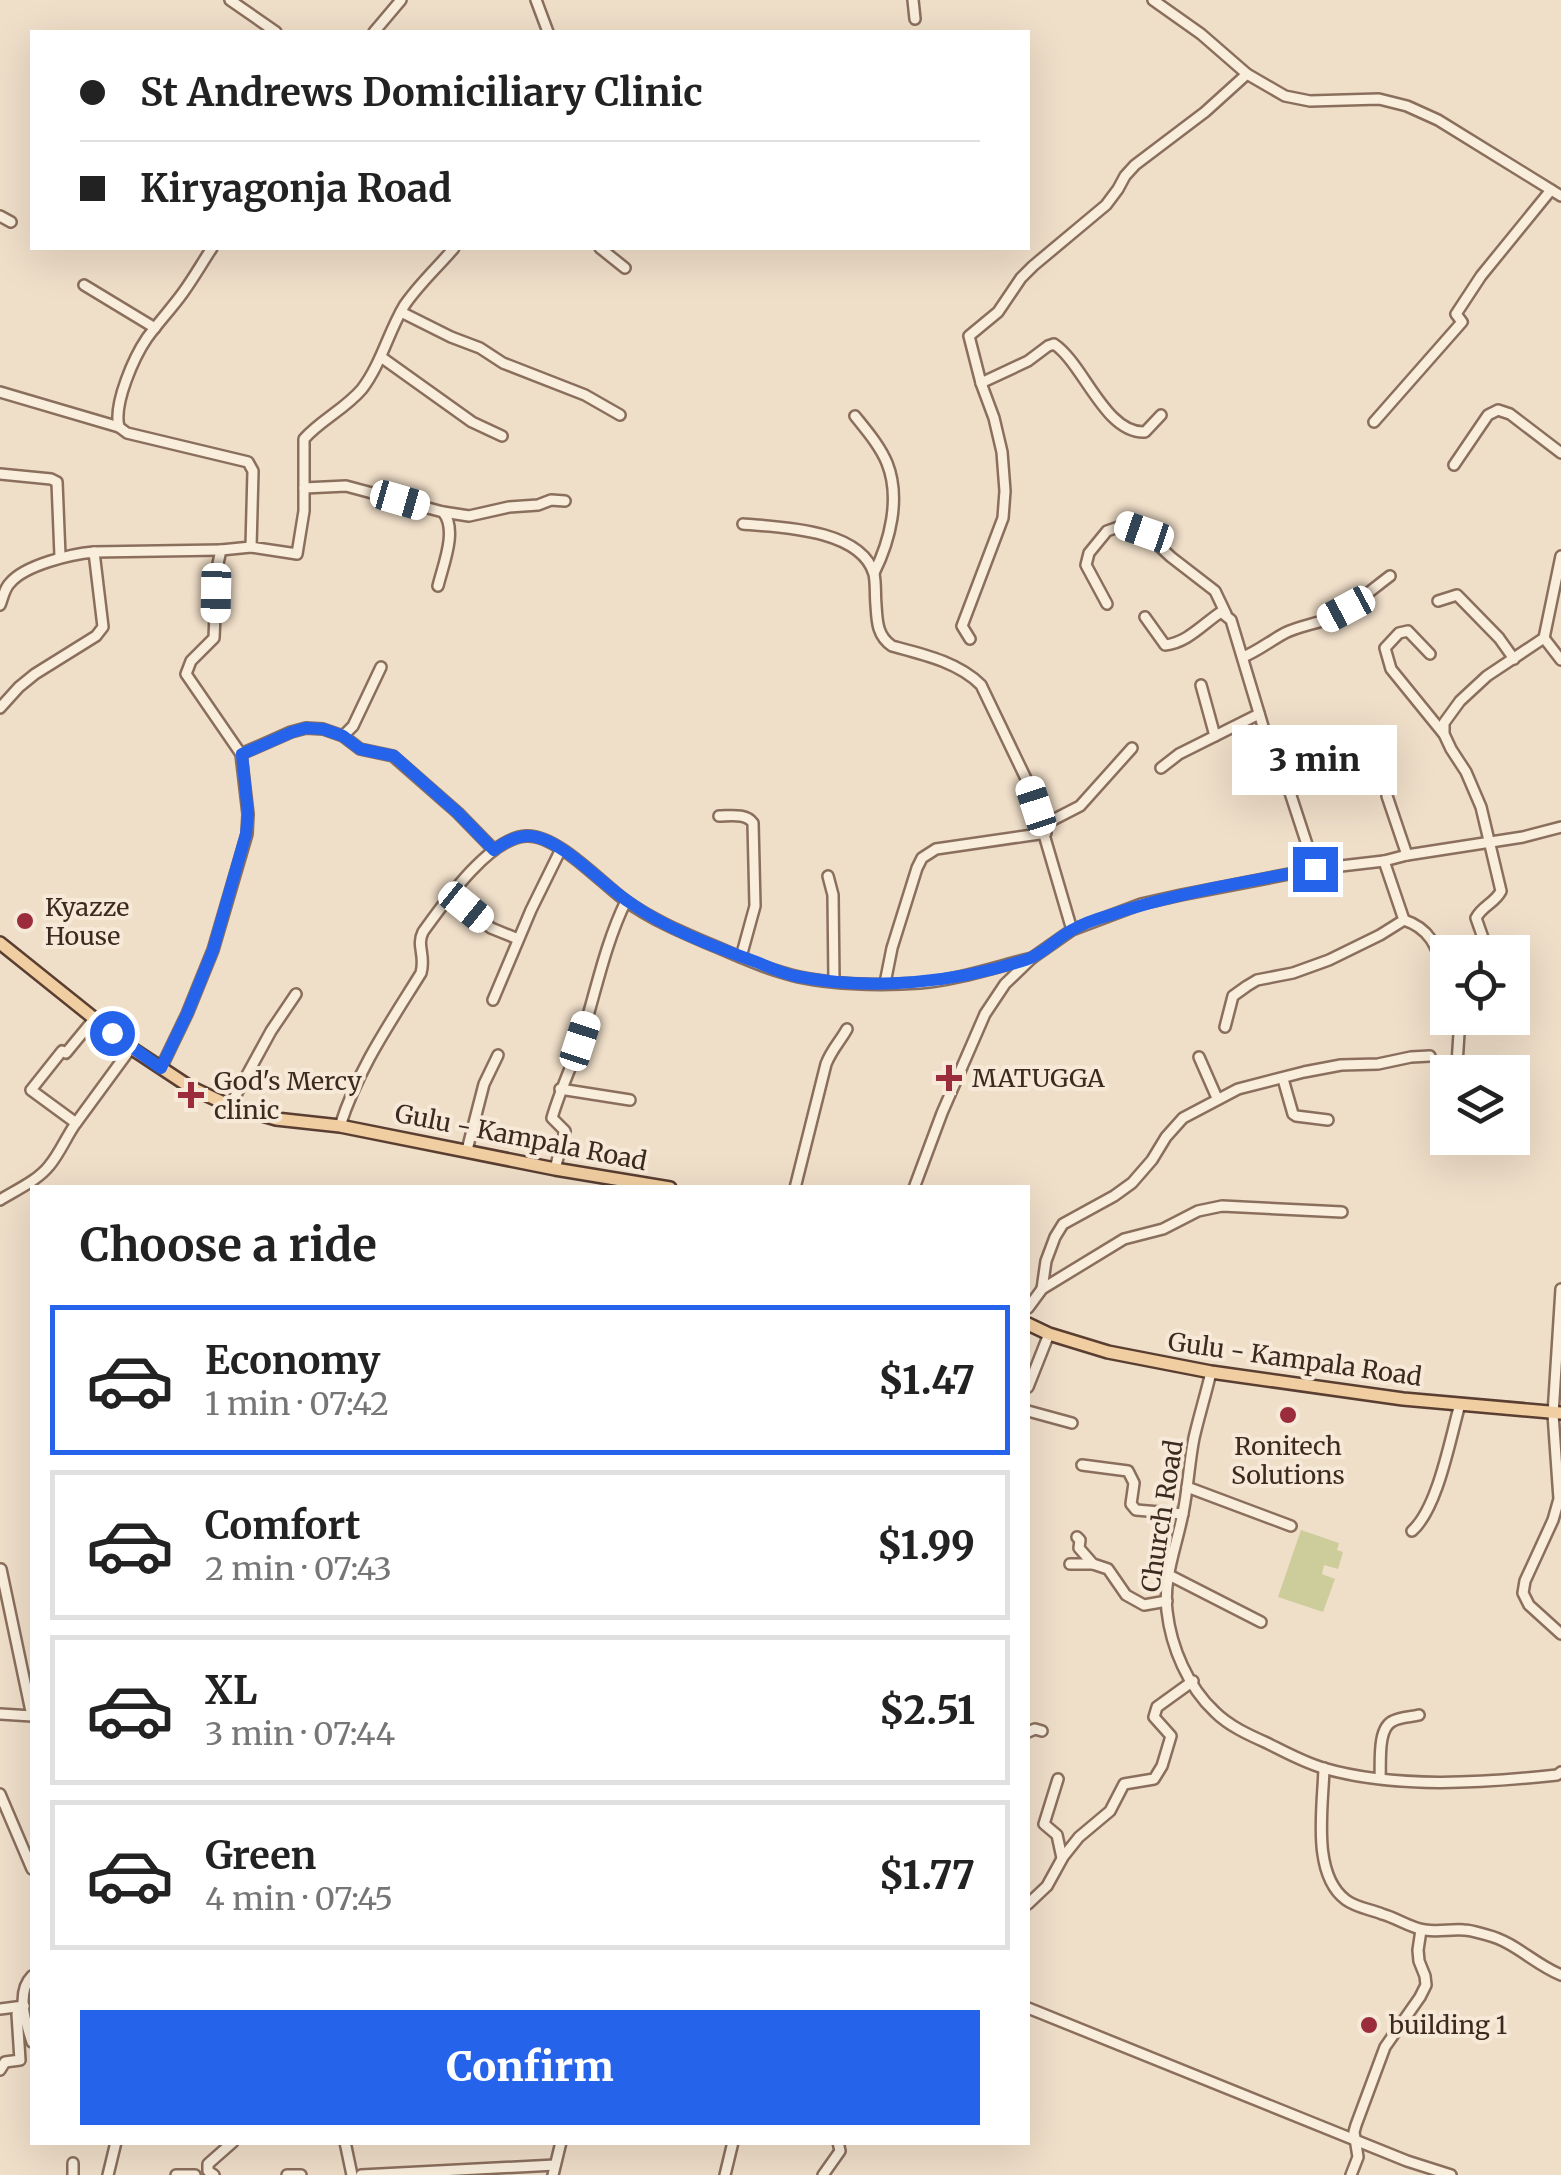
<!DOCTYPE html>
<meta charset="utf-8">
<style>
:root{--surface:#fff;--page:#f2f2f2;--text:#222;--muted:#767676;--line:#e0e0e0;--accent:#2563eb}
body{margin:0;font-family:Merriweather,serif;background:var(--page);color:var(--text);height:100vh;display:flex;flex-direction:column;font-size:38px;white-space:nowrap}
*{box-sizing:border-box;margin:0}
p{font-size:32px;color:var(--muted)}
.icon{flex:none;width:55px;height:55px;fill:none;stroke:currentColor;stroke-width:2;stroke-linecap:round;stroke-linejoin:round}
.map{position:relative;flex:1;overflow:hidden}
.sheet{position:absolute;left:30px;top:1185px;width:1000px;height:960px;display:flex;flex-direction:column;background:var(--surface);border-radius:0px;box-shadow:0 10px 40px #0002}
.sheet>*{flex:none}
.banner{position:absolute;left:30px;top:30px;width:1000px;height:220px;border-radius:0px;box-shadow:0 10px 40px #0002;display:grid;align-content:center;height:220px;padding:0 50px;background:var(--surface)}
.buttons{position:absolute;left:1430px;top:935px;display:grid;gap:20px}
.buttons a{display:grid;place-items:center;width:100px;height:100px;border-radius:0px;background:var(--surface);box-shadow:0 10px 40px #0002;font-size:50px}
.end{position:absolute;width:45px;height:45px;margin:-22px;border:12px solid #2563eb;background:#fff;box-shadow:0 0 0 5px #fff}
.from{border-radius:50%}
.bubble{position:absolute;height:70px;border-radius:0px;background:var(--surface);box-shadow:0 10px 40px #0002;font-size:32px;font-weight:800;line-height:70px;text-align:center}
.car{position:absolute;width:30px;height:60px;margin:-30px -15px;border-radius:12px;box-shadow:0 0 8px 2px #0007;background:linear-gradient(#fff 24%,#345 0 40%,#fff 0 76%,#345 0 86%,#fff 0)}
.banner b{display:flex;align-items:center;gap:35px;height:95px;font-size:38px}
.banner b+b{border-top:2px solid var(--line)}
.banner i{width:25px;height:25px;background:var(--text)}
ul{padding:0;list-style:none}
li{display:flex;align-items:center;gap:30px;height:150px;margin:0 20px 15px;padding:0 30px;border:5px solid var(--line);border-radius:0px}
li div{flex:1}
li b{display:block;font-size:38px}
li em{font-style:normal;font-weight:800}
li.active{border-color:var(--accent)}
li>.icon{width:90px;height:90px;stroke-width:1.5}
h2{padding:0 50px;font-size:45px;line-height:120px}
.action{display:flex;gap:20px;margin-top:auto;padding:20px 50px}
.action a{flex:1;height:115px;border-radius:0px;background:var(--accent);color:#fff;font-size:40px;font-weight:800;line-height:115px;text-align:center}
.map>svg:first-child{display:block}
.green{fill:#cdcd9b}
.lines{fill:none;stroke-linecap:round;stroke-linejoin:round}
.minor-casing{stroke:#8b6f5d;stroke-width:14}
.major-casing{stroke:#593e31;stroke-width:16}
.minor{stroke:#f9eddc;stroke-width:9}
.major{stroke:#f1cea1;stroke-width:11}
.route{stroke:#2563eb;stroke-width:12}
.poi-dot{fill:#9b2c3c;stroke:#f6e9d8;stroke-width:4}
.labels{text-anchor:middle;stroke-width:8;stroke-linejoin:round;paint-order:stroke}
.poi-label{font-size:25px;fill:#3c2a20;stroke:#f6e9d8;text-anchor:start}
.street-label{font-size:25px;fill:#3c2a20;stroke:#f6e9d8}
</style>
<div class="map">
<svg width="1561" height="2175" viewBox="0 0 1561 2175">
<rect width="100%" height="100%" fill="#efdec8"/>
<polygon class="green" points="1301,1530 1339,1543 1337,1550 1343,1552 1338,1569 1324,1565 1322,1574 1335,1579 1323,1612 1278,1597"/>
<g class="lines">
<defs>
<g id="minor">
<polyline points="230,0 276,32"/>
<polyline points="536,0 548,32"/>
<polyline points="913,0 915,19"/>
<polyline points="1153,0 1201,34 1247,74 1285,96 1310,101 1379,99 1407,106 1438,120 1561,196"/>
<polyline points="374,32 401,0"/>
<polyline points="0,216 11,222"/>
<path d="M212,248C202,263 193,279 182,294C171,309 158,323 147,338C134,357 113,404 119,427L127,433L248,462L253,471L251,547L297,554L304,511V439C321,420 345,409 362,389C381,364 388,333 404,306C418,285 438,267 454,248"/>
<polyline points="600,248 625,268"/>
<polyline points="84,285 155,328"/>
<polyline points="401,312 451,337 480,348 503,363 585,395 620,415"/>
<polyline points="381,357 472,422 502,436"/>
<path d="M981,383L1028,361L1048,346L1054,344C1084,364 1105,434 1145,432L1161,415"/>
<polyline points="0,392 119,427"/>
<path d="M855,416C867,431 880,446 887,463C901,498 890,541 874,573"/>
<polyline points="1374,422 1462,322 1456,314 1481,276 1551,190"/>
<polyline points="1454,465 1488,415 1498,410 1510,414 1561,453"/>
<polyline points="0,474 51,479 57,482 60,556"/>
<path d="M304,488L346,486L443,512C458,530 443,565 438,586"/>
<polyline points="443,512 469,516 509,507 538,505 551,500 565,501"/>
<path d="M743,524C780,527 861,529 874,574C876,583 875,595 876,605C877,621 877,636 892,646C922,654 958,662 981,685L1030,787L1072,930"/>
<polyline points="94,552 221,550"/>
<polyline points="1438,601 1457,595 1499,638 1514,659"/>
<polyline points="1107,604 1086,565 1089,553 1107,531 1124,525 1144,532 1171,557 1215,591 1226,614"/>
<path d="M0,605C3,598 4,589 10,583C25,565 71,554 94,552L103,627L96,636L35,674L19,687L0,708"/>
<path d="M1145,617L1165,645C1187,643 1203,624 1221,612L1231,620L1265,733L1280,762L1315,869"/>
<polyline points="1544,638 1561,660"/>
<polyline points="970,639 962,626 1003,518 1005,491 1002,452 994,418 981,383 969,336 998,312 1021,278 1033,266 1106,205 1118,189 1125,176 1135,165 1205,112 1247,74"/>
<polyline points="1430,654 1408,631 1399,633 1385,648 1391,669 1443,733"/>
<path d="M1243,657C1258,651 1270,641 1285,633C1299,626 1316,624 1330,618C1352,608 1371,590 1390,576"/>
<polyline points="1201,685 1215,736"/>
<polyline points="343,736 353,726 381,667"/>
<polyline points="241,754 291,732 306,728 323,729 343,736 360,749 393,756 458,813 494,850"/>
<polyline points="1161,768 1179,754 1259,714"/>
<polyline points="1387,796 1407,855"/>
<path d="M719,816C730,816 746,813 753,823L755,906L741,957"/>
<polyline points="1043,825 1080,806 1132,748"/>
<polyline points="828,876 833,895 834,981"/>
<polyline points="451,895 491,928 518,939"/>
<path d="M1404,920C1435,930 1438,954 1448,981"/>
<path d="M1488,952L1476,918C1482,906 1495,903 1501,891L1481,807L1466,772L1451,749L1444,734V723L1460,701L1487,676L1544,638L1561,556"/>
<polyline points="885,983 892,948 917,868 922,858 936,849 1046,833"/>
<polyline points="493,1000 531,910 561,849"/>
<polyline points="1225,1027 1233,996 1247,986 1257,980 1293,973 1329,960 1380,935 1404,920 1384,861"/>
<polyline points="1199,1057 1217,1098"/>
<polyline points="1457,1064 1460,1018"/>
<polyline points="161,1068 187,1014 213,950 247,834 248,814 241,754 186,674 191,661 214,638 217,568 221,550 251,547"/>
<polyline points="1283,1079 1293,1114 1296,1116 1328,1120"/>
<polyline points="560,1089 630,1100"/>
<polyline points="230,1106 271,1031 296,994"/>
<polyline points="76,1123 131,1048"/>
<path d="M340,1126C358,1069 390,1023 421,973C426,955 416,946 423,932C444,903 489,838 526,836C557,834 601,883 626,901C651,919 679,931 707,943C732,953 758,966 784,973C823,985 880,986 920,983C958,980 995,967 1032,958"/>
<polyline points="467,1150 484,1084 498,1055"/>
<path d="M555,1169L565,1131L552,1118C560,1090 573,1064 582,1036C596,991 605,944 626,901"/>
<path d="M795,1188L826,1064C832,1049 839,1043 847,1029"/>
<polyline points="914,1188 942,1113 985,1014 1005,984 1032,958 1072,930 1141,904 1181,895 1315,869 1384,861 1407,855 1523,837 1561,827"/>
<path d="M0,1200C16,1190 37,1181 49,1166C60,1153 66,1137 76,1123L31,1090L62,1051L66,1053L94,1019"/>
<polyline points="1042,1289 1046,1261 1055,1237 1063,1224 1114,1196 1132,1183 1152,1160 1166,1137 1183,1118 1238,1089 1304,1072 1341,1065 1378,1064 1411,1057 1430,1056"/>
<polyline points="1561,1289 1553,1414 1559,1499 1553,1520 1525,1581 1523,1593 1529,1605 1561,1634"/>
<polyline points="1028,1308 1042,1289 1124,1239 1163,1229 1198,1211 1222,1206 1342,1212"/>
<path d="M1211,1372C1206,1394 1199,1416 1194,1438C1189,1463 1188,1489 1183,1513C1177,1545 1163,1578 1167,1611C1171,1647 1188,1687 1215,1712C1229,1726 1249,1735 1267,1743C1285,1752 1303,1762 1323,1768C1395,1789 1483,1783 1557,1775L1561,1772"/>
<polyline points="1028,1387 1049,1334"/>
<polyline points="1028,1411 1072,1423"/>
<polyline points="1082,1465 1128,1471 1134,1483 1131,1504 1136,1510 1183,1514"/>
<polyline points="1187,1487 1291,1526"/>
<path d="M1412,1531C1438,1508 1450,1439 1460,1404"/>
<polyline points="1077,1537 1080,1540 1079,1548 1093,1564 1108,1569 1126,1595 1144,1605 1167,1601"/>
<polyline points="1070,1564 1093,1564"/>
<polyline points="1,1569 32,1716"/>
<polyline points="1169,1575 1261,1622"/>
<polyline points="0,1714 32,1716"/>
<polyline points="1028,1732 1035,1729 1042,1731"/>
<path d="M1324,1768C1323,1807 1311,1874 1346,1900C1357,1908 1370,1909 1382,1914C1397,1918 1410,1928 1425,1930C1438,1932 1451,1929 1464,1930C1471,1930 1479,1933 1487,1935C1515,1942 1534,1964 1561,1975"/>
<path d="M1380,1778C1381,1763 1377,1728 1393,1721C1400,1717 1411,1717 1419,1715"/>
<polyline points="1058,1779 1044,1824 1057,1835 1062,1858"/>
<polyline points="0,1794 32,1869"/>
<polyline points="1028,1904 1047,1886 1063,1857 1079,1837 1110,1811 1124,1784 1154,1779 1162,1766 1171,1736 1154,1717 1157,1707 1193,1681"/>
<path d="M32,1976C16,1992 25,2021 32,2042"/>
<polyline points="1028,2008 1407,2161 1451,2175"/>
<polyline points="0,2009 24,2006"/>
<polyline points="0,2070 5,2062 20,2060 17,2014 24,2006"/>
<polyline points="345,2142 352,2175"/>
<polyline points="73,2175 73,2163"/>
<polyline points="108,2175 116,2142"/>
<polyline points="176,2175 195,2175"/>
<polyline points="214,2175 208,2171 208,2164 233,2142"/>
<polyline points="287,2175 301,2175"/>
<polyline points="361,2175 555,2165"/>
<polyline points="553,2175 561,2142"/>
<polyline points="725,2175 733,2142"/>
<polyline points="823,2175 840,2151 838,2142"/>
<polyline points="1351,2175 1358,2157 1354,2132 1356,2125 1385,2047 1420,1997 1426,1985 1425,1976 1419,1961 1418,1950 1421,1930"/>
</g>
<g id="major">
<polyline points="0,943 131,1048 190,1087 230,1106 276,1119 340,1126 555,1169 670,1188"/>
<polyline points="1028,1324 1049,1334 1108,1352 1211,1372 1403,1399 1561,1413"/>
</g>
</defs>
<use href="#minor" class="minor-casing"/>
<use href="#major" class="major-casing"/>
<use href="#minor" class="minor"/>
<use href="#major" class="major"/>
</g>
<g class="lines">
<path class="route" d="M112,1033L161,1068L187,1014L213,950L246,834L248,814L242,754L292,732L306,728L323,729L343,736L360,749L394,756L458,813L494,850C506,841 521,833 536,837C565,843 603,885 629,902C668,930 715,947 759,963C771,968 782,973 795,976C870,991 956,983 1028,959C1044,953 1057,938 1072,930C1083,924 1096,919 1107,916C1175,893 1245,882 1315,869"/>
</g>
<g class="poi-dot">
<circle cx="25" cy="921" r="10"/>
<path d="M944 1063h10v10h10v10h-10v10h-10v-10h-10v-10h10z"/>
<path d="M186 1080h10v10h10v10h-10v10h-10v-10h-10v-10h10z"/>
<circle cx="1288" cy="1415" r="10"/>
<circle cx="1369" cy="2025" r="10"/>
</g>
<g class="labels">
<g class="poi-label">
<text x="45" y="916">Kyazze<tspan x="45" dy="29">House</tspan></text>
<text x="972" y="1087">MATUGGA</text>
<text x="214" y="1090">God's Mercy<tspan x="214" dy="29">clinic</tspan></text>
<text x="1288" y="1455" text-anchor="middle">Ronitech<tspan x="1288" dy="29">Solutions</tspan></text>
<text x="1389" y="2034">building 1</text>
</g>
<g class="street-label">
<text transform="translate(521 1137) rotate(11)" y="9">Gulu - Kampala Road</text>
<text transform="translate(1295 1359) rotate(8)" y="9">Gulu - Kampala Road</text>
<text transform="translate(1162 1516) rotate(-81)" y="9">Church Road</text>
</g>
</g>
</svg>
<div class="buttons">
<a><svg class="icon" aria-label="locate" viewBox="0 0 24 24"><circle cx="12" cy="12" r="6"/><path d="M12 2v4M12 18v4M2 12h4M18 12h4"/></svg></a>
<a><svg class="icon" aria-label="layers" viewBox="0 0 24 24"><path d="M12 4l9 5-9 5-9-5zM3 14l9 5 9-5"/></svg></a>
</div>
<i class="end from" style="left:112px;top:1033px"></i>
<i class="end" style="left:1315px;top:869px"></i>
<div class="bubble" style="left:1232px;top:725px;width:165px">3 min</div>
<i class="car" style="left:400px;top:500px;rotate:106deg"></i>
<i class="car" style="left:1144px;top:532px;rotate:289deg"></i>
<i class="car" style="left:216px;top:593px;rotate:181deg"></i>
<i class="car" style="left:1346px;top:609px;rotate:242deg"></i>
<i class="car" style="left:1036px;top:806px;rotate:342deg"></i>
<i class="car" style="left:466px;top:907px;rotate:129deg"></i>
<i class="car" style="left:580px;top:1041px;rotate:18deg"></i>
<div class="banner">
<b><i class="from"></i>St Andrews Domiciliary Clinic</b>
<b><i></i>Kiryagonja Road</b>
</div>
<section class="sheet">
<h2>Choose a ride</h2>
<ul>
<li class="active"><svg class="icon" aria-label="car" viewBox="0 0 24 24"><path d="M5 17H2v-5l4-1 3-4h7l3 4 3 1v5h-3M9 17h6M6 11h13"/><circle cx="7" cy="17" r="2"/><circle cx="17" cy="17" r="2"/></svg><div><b>Economy</b><p>1 min · 07:42</p></div><em>$1.47</em></li>
<li><svg class="icon" aria-label="car" viewBox="0 0 24 24"><path d="M5 17H2v-5l4-1 3-4h7l3 4 3 1v5h-3M9 17h6M6 11h13"/><circle cx="7" cy="17" r="2"/><circle cx="17" cy="17" r="2"/></svg><div><b>Comfort</b><p>2 min · 07:43</p></div><em>$1.99</em></li>
<li><svg class="icon" aria-label="car" viewBox="0 0 24 24"><path d="M5 17H2v-5l4-1 3-4h7l3 4 3 1v5h-3M9 17h6M6 11h13"/><circle cx="7" cy="17" r="2"/><circle cx="17" cy="17" r="2"/></svg><div><b>XL</b><p>3 min · 07:44</p></div><em>$2.51</em></li>
<li><svg class="icon" aria-label="car" viewBox="0 0 24 24"><path d="M5 17H2v-5l4-1 3-4h7l3 4 3 1v5h-3M9 17h6M6 11h13"/><circle cx="7" cy="17" r="2"/><circle cx="17" cy="17" r="2"/></svg><div><b>Green</b><p>4 min · 07:45</p></div><em>$1.77</em></li>
</ul>
<div class="action"><a>Confirm</a></div>
</section>
</div>
